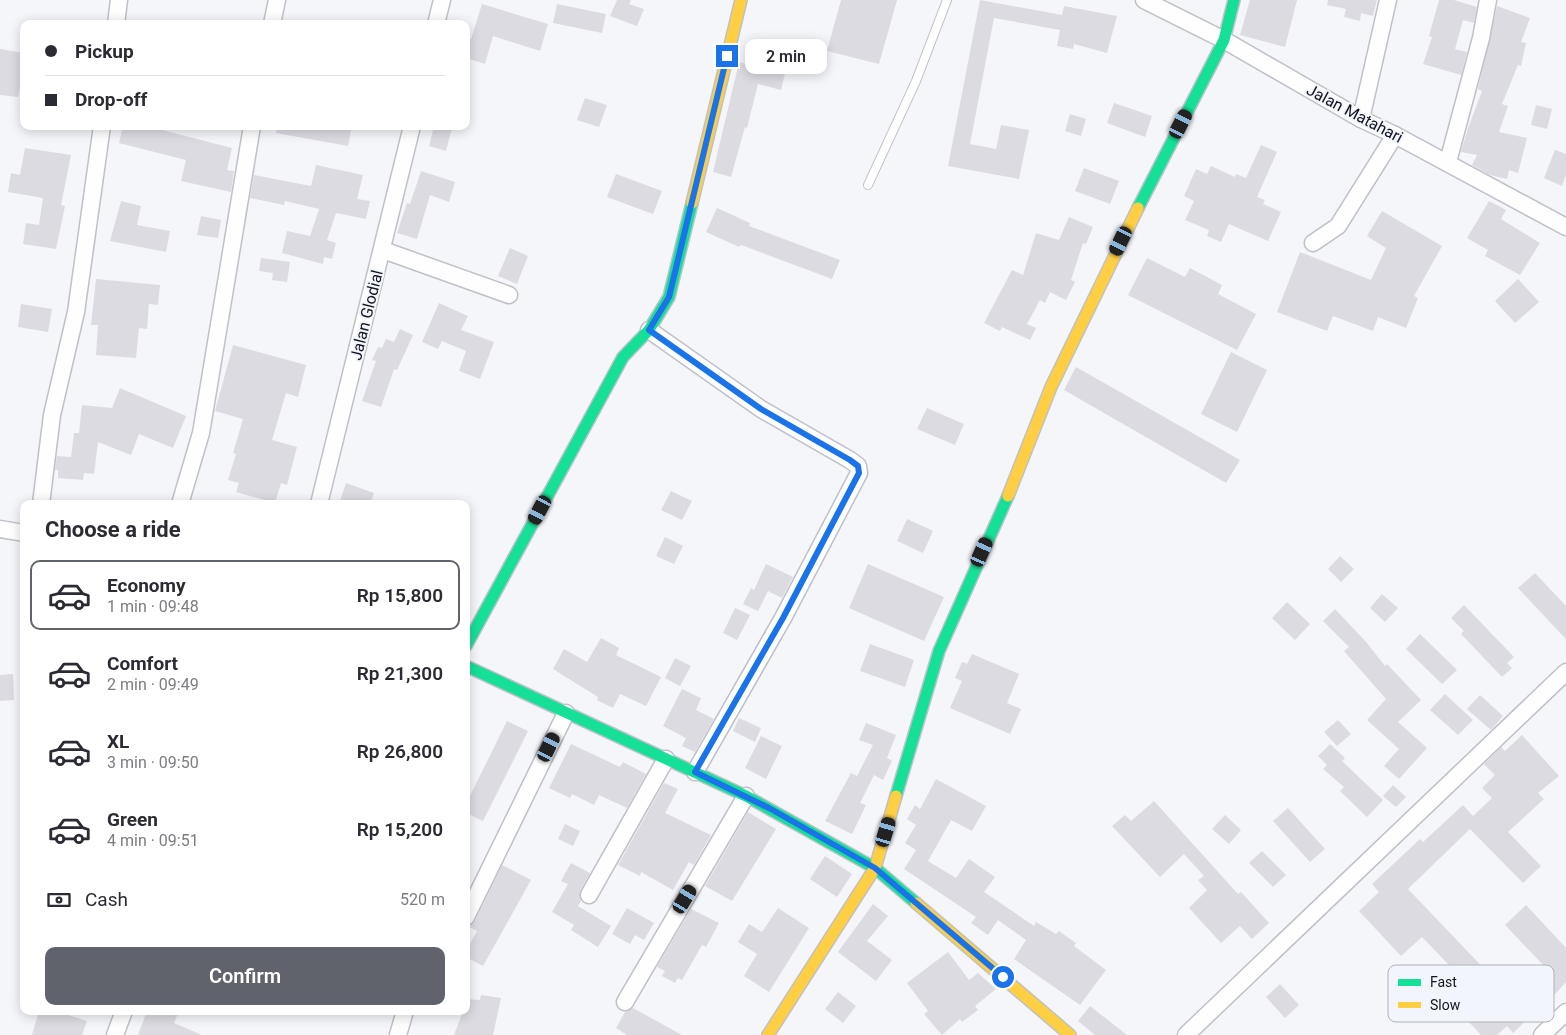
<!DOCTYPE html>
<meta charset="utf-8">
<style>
:root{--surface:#fff;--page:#f7f7f7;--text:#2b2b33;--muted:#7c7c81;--line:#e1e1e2;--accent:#61636c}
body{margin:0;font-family:Roboto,sans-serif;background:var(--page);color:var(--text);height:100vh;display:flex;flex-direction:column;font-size:19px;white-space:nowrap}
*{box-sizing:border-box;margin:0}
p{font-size:16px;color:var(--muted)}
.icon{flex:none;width:28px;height:28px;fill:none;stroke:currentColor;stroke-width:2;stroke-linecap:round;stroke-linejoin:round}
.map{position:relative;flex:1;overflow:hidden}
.panel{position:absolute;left:20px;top:500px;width:450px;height:515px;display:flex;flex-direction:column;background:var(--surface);border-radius:10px;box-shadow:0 2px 12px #0003}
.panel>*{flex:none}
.top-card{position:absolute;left:20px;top:20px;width:450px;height:110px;border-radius:10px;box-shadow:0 2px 12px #0003;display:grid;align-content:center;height:110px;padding:0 25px;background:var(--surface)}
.end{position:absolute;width:22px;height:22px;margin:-11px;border:6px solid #1a73e8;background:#fff;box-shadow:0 0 0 2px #fff}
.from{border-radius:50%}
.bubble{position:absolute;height:35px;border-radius:10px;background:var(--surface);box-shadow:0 2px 12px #0003;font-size:16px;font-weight:600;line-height:35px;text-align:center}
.car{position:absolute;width:15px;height:30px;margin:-15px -8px;border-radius:6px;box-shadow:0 0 4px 1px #0007;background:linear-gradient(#222 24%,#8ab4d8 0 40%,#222 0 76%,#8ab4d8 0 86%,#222 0)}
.top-card b{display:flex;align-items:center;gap:18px;height:48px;font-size:19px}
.top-card b+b{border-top:1px solid var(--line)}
.top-card i{width:12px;height:12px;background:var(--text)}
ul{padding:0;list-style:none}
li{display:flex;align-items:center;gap:15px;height:70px;margin:0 10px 8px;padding:0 15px;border:2px solid transparent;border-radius:10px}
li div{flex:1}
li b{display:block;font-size:19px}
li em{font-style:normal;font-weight:600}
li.current{border-color:var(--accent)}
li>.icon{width:45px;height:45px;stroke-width:1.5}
h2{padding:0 25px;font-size:22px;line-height:60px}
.pay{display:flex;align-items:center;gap:12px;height:55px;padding:0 25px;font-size:19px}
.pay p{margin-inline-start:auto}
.action{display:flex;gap:10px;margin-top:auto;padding:10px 25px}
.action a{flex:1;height:58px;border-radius:10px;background:var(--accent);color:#fff;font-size:20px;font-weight:600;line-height:58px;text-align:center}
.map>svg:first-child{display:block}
.building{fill:#dcdbe2}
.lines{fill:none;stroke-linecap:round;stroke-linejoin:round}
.lane-casing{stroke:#bfc0c8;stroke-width:10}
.street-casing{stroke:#bfc0c8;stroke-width:19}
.fast-casing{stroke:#bfc0c8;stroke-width:14}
.slow-casing{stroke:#bfc0c8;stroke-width:14}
.lane{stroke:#fefefe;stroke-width:8}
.street{stroke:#fefefe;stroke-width:16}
.fast{stroke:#16e098;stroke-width:11}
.slow{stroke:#ffcf43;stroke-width:11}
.route{stroke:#1a73e8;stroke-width:6}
.labels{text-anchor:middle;stroke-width:4;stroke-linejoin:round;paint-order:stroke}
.street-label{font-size:16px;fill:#12141f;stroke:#f3f5fc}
.key{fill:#f3f5fc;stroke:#b0b2ba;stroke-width:1}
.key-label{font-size:14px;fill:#12141f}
</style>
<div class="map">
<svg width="1566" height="1035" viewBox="0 0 1566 1035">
<rect width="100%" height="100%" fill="#f5f6fa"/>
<g class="building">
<polygon points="617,0 631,0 629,4 644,9 637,26 610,16"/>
<polygon points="841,0 897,0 879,64 827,51"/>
<polygon points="980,0 1062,15 1064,6 1117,16 1107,53 1074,44 1073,49 1057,46 1060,30 994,18 970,144 996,149 1001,125 1029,130 1019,179 948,166"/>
<polygon points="1250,0 1297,0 1285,47 1240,35"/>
<polygon points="1328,0 1377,0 1373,16 1361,13 1360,21 1344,17 1346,9 1327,5"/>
<polygon points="1439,0 1454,0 1477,7 1474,23 1463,20 1455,49 1467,52 1461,75 1423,64 1432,37 1429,36"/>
<polygon points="482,4 548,24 540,51 493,36 485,64 466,58 466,38 471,39"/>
<polygon points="557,4 606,14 602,33 553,23"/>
<polygon points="1497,6 1530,18 1521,42 1526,43 1521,66 1518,65 1502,104 1508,106 1499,132 1527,138 1518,173 1509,170 1507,179 1490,175 1472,165 1477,155 1461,152 1468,128 1482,91 1478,89"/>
<polygon points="0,49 24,53 24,72 18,97 0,95"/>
<polygon points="767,56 780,60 778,67 786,69 781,90 758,84 747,128 745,127 731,177 713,172 739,62 764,68"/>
<polygon points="585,98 607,105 599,127 577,120"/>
<polygon points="1114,103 1152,116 1145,137 1107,123"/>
<polygon points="1536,105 1552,109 1547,129 1531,125"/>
<polygon points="1070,114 1086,119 1081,136 1065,131"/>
<polygon points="123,126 147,126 232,148 227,170 234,171 231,192 181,181 186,160 119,143"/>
<polygon points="277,126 352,126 348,146 276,133"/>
<polygon points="434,126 452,128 446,151 429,146"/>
<polygon points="1261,145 1277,152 1257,197 1265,200 1263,204 1281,212 1268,241 1229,224 1221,242 1207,236 1209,230 1185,220 1194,201 1184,196 1196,169 1207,174 1211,166 1235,177 1236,174 1246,178"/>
<polygon points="25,148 71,155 61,205 65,206 56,249 23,244 26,223 39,225 43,198 8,192 11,173 20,175"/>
<polygon points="1555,150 1566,154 1566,175 1562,186 1544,178"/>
<polygon points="316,165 363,175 357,199 370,201 366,219 336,213 327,240 336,243 332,259 324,257 323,264 282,253 287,231 310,236 319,209 285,201 284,205 250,198 254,175 311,186"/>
<polygon points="1084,168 1119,181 1110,204 1075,191"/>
<polygon points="421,171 455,182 449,202 430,195 417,239 397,233 407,203 410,204"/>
<polygon points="616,174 662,191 653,214 607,197"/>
<polygon points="121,201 141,206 137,225 170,231 166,252 110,241"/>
<polygon points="1489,201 1506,210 1501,219 1540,243 1520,275 1485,256 1488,250 1467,238"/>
<polygon points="717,208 750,223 749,226 840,260 832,279 741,245 739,247 706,232"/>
<polygon points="1382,211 1442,246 1414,296 1418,298 1406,328 1378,317 1373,331 1333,316 1327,331 1277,312 1300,252 1371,280 1386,248 1367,236"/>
<polygon points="201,216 221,220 218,238 197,235"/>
<polygon points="1069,217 1093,227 1086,244 1083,243 1071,280 1075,282 1066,300 1050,292 1045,303 1040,300 1027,324 1036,328 1030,340 1002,327 1000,331 984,323 1012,270 1023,275 1036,233 1059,240"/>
<polygon points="510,248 528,256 517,284 498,276"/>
<polygon points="261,258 290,262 287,282 272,280 273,273 259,271"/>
<polygon points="1147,258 1185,277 1190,268 1222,285 1218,294 1256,314 1237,350 1128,295"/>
<polygon points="96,279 160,285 158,305 149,304 147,329 139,328 136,358 96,355 98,325 91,325"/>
<polygon points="1518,279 1539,302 1515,323 1495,301"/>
<polygon points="439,303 468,316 461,330 494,342 480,379 459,371 466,351 442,341 438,349 422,342"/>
<polygon points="21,304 52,309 48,332 18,327"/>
<polygon points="400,329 413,335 397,370 394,369 381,407 362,401 376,361 372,360 378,347 382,348 386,339 394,342"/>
<polygon points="233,345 306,365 298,397 286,393 272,440 297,447 287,485 281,483 275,503 236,492 239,483 228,480 236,454 233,453 243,419 215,411"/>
<polygon points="1231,352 1267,370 1237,432 1201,414"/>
<polygon points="1076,367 1240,460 1226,483 1064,390"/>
<polygon points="120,388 186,416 173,448 139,434 131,455 98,442 94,474 84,473 83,480 58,478 58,470 55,470 57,456 71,457 74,433 79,433 82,405 112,408"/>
<polygon points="927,408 964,424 955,445 917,429"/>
<polygon points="346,483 374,493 370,504 339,504"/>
<polygon points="671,491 692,501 682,520 661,510"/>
<polygon points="907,519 933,531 923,553 897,541"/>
<polygon points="665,537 683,546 674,564 656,556"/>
<polygon points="1340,556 1354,569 1341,582 1328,569"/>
<polygon points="766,564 793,577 782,598 768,591 758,611 743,604 751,588 754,590"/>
<polygon points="868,564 944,597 924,641 849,608"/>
<polygon points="1535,573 1566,606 1566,639 1518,588"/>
<polygon points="1382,594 1398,608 1385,622 1370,608"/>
<polygon points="1287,602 1310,624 1295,640 1272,618"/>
<polygon points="1464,605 1514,657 1507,663 1512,668 1502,677 1461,634 1464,631 1451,618"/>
<polygon points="735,608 750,615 737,640 723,633"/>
<polygon points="1335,609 1367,643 1385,666 1387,664 1421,700 1398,722 1427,748 1399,779 1384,766 1399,749 1367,720 1386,699 1344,651 1349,647 1323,621"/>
<polygon points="1420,634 1457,670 1442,684 1406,649"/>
<polygon points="601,638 619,648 616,655 661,677 646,706 620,694 613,708 597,700 598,697 553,669 564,649 587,662"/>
<polygon points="870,644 914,660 905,687 860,671"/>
<polygon points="972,654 1019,674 1007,703 1021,709 1010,734 950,708 962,681 955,678 962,662 967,664"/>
<polygon points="675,658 691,666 680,686 665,678"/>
<polygon points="13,674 14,700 0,701 0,675"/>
<polygon points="682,689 701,698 696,710 714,719 695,752 682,746 686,738 663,726"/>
<polygon points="1445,694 1473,720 1458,735 1430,710"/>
<polygon points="1480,695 1503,716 1491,730 1467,709"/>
<polygon points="739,718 761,728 755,742 733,731"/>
<polygon points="1338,720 1351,734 1337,746 1324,732"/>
<polygon points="507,721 528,731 483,821 466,813 466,804"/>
<polygon points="866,723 896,735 887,758 892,761 883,780 874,775 860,803 866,805 852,834 825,821 851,773 857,776 873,745 859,740"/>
<polygon points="1522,735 1559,776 1538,793 1544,799 1508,832 1541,866 1523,883 1470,829 1408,889 1513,999 1546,968 1505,925 1526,905 1566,948 1566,982 1558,991 1513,1033 1507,1026 1497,1035 1481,1035 1457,1009 1476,993 1422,937 1401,956 1359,911 1379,892 1372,884 1420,839 1423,842 1463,805 1473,816 1492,798 1482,788 1495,775 1484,764 1501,747 1505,751"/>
<polygon points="761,736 782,746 766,779 745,768"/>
<polygon points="571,744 620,767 623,762 646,774 627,808 599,795 594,805 572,794 570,798 549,788"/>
<polygon points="1330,744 1345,758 1342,761 1383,800 1367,817 1340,791 1344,787 1323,769 1327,765 1318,756"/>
<polygon points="936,779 986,806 972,831 951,820 928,861 956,878 969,859 995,877 984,892 1034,926 1036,922 1056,934 1059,931 1076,943 1074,946 1106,970 1080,1005 1014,959 1026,940 998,920 988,935 971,923 976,917 904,869 916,850 905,843 916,825 907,819 915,805 920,809"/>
<polygon points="664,783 678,789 665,813 711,835 694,865 689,862 673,890 641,872 640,876 618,865"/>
<polygon points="1393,785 1406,797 1396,807 1383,796"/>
<polygon points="1154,801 1238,894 1241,892 1269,923 1252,939 1240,926 1221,943 1189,908 1207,890 1198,880 1204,876 1184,854 1160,877 1112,826 1125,815 1131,821"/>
<polygon points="1288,808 1325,849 1310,862 1273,821"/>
<polygon points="748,812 776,829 732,901 705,886"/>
<polygon points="1225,815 1241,830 1229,844 1212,829"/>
<polygon points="565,824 580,831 573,846 558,839"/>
<polygon points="1262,851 1286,875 1273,887 1249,863"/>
<polygon points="825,856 852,874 837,897 810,879"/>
<polygon points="571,863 590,873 580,891 581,901 578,906 611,926 598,947 571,930 574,925 552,912 568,884 561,881"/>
<polygon points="502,865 531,880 483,966 466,957 466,951 477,931 469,927 475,921"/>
<polygon points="873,904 888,916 867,941 892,960 876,981 838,952"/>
<polygon points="627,908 654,923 644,940 635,935 630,944 612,934"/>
<polygon points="778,908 809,928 769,992 744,976 757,954 738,942 749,924 762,932"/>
<polygon points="691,909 719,923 706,947 702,945 682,980 678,978 675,983 662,976 665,971 657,967"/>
<polygon points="948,952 969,980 978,973 996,989 975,1006 978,1010 962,1022 960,1019 942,1035 924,1014 928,1011 907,983"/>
<polygon points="1280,984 1299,1005 1285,1018 1266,997"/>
<polygon points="838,992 856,1006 843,1023 825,1009"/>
<polygon points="481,995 501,998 493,1035 454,1035 463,1011 466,1011 466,999 480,1000"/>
<polygon points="1090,1006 1127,1035 1095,1035 1078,1021"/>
<polygon points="633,1008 682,1035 627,1035 616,1028 625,1012"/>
<polygon points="39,1011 56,1011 87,1021 82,1035 32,1035"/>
<polygon points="147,1011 179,1011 174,1023 202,1035 138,1035"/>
</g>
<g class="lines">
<defs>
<polyline id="lane" points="868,185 916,81 947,0"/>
<g id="street">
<polyline points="1144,0 1224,40 1361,119 1395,135 1566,227"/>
<polyline points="116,24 119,0"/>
<polyline points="272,24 277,0"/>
<polyline points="436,24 442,0"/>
<polyline points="1361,119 1388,0"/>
<polyline points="1448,162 1481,38 1488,0"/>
<polyline points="1313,243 1338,226 1395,135"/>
<polyline points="383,250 509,295"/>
<polyline points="649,330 761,409 850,460 858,466 859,473 783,618 695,772"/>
<polyline points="41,504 52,415 76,312 102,126"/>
<polyline points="180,504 201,433 252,126"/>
<polyline points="319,504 412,126"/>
<polyline points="0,529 24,533"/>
<polyline points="589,895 666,759"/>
<polyline points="466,917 566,713"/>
<polyline points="625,1002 746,796"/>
<polyline points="115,1035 124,1011"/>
<polyline points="398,1035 405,1011"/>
<polyline points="1186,1035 1566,672"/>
<polyline points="1542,1035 1566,1012"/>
</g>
<g id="fast">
<polyline points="1138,208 1224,40 1234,0"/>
<polyline points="466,646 623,357 649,330 669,297 692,203"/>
<polyline points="466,666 746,796 875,868 916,903"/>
<polyline points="896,796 939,651 1008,496"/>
</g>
<g id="slow">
<polyline points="692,203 741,0"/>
<polyline points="1008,496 1051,387 1138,208"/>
<polyline points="916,903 1070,1035"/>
<polyline points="768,1035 875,868 896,796"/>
</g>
</defs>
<use href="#lane" class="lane-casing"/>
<use href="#street" class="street-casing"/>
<use href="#fast" class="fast-casing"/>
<use href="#slow" class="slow-casing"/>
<use href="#lane" class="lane"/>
<use href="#street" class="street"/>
<use href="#fast" class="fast"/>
<use href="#slow" class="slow"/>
</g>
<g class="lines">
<polyline class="route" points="727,56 669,297 649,330 761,409 850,460 858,466 859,473 783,618 695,772 769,808 875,868 1003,977"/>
</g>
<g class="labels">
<g class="street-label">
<text transform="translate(1355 113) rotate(28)" y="6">Jalan Matahari</text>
<text transform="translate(366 315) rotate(-76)" y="6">Jalan Glodial</text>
</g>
</g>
<rect x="1388" y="965" width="166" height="57" rx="8" class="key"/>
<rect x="1398" y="979" width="23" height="7" fill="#16e098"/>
<rect x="1398" y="1002" width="23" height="6" fill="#ffcf43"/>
<g class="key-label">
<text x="1430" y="987">Fast</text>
<text x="1430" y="1010">Slow</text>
</g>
</svg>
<i class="end from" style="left:1003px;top:977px"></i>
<i class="end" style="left:727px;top:56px"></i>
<div class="bubble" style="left:745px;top:39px;width:82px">2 min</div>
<i class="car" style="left:1181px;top:124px;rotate:27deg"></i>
<i class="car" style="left:1121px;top:241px;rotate:206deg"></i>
<i class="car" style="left:540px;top:510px;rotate:208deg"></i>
<i class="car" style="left:982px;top:552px;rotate:24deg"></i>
<i class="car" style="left:549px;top:747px;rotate:26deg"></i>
<i class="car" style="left:886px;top:832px;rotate:17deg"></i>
<i class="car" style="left:685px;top:899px;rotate:31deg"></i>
<div class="top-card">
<b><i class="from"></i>Pickup</b>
<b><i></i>Drop-off</b>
</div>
<section class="panel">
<h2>Choose a ride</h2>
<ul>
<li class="current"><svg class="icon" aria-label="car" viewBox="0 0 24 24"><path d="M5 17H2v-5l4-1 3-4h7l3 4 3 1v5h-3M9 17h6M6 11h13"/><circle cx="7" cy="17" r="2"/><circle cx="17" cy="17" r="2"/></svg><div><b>Economy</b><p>1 min · 09:48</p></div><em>Rp 15,800</em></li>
<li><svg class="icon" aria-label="car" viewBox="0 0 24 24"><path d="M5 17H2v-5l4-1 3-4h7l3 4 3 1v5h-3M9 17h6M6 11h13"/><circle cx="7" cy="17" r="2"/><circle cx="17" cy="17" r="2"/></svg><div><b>Comfort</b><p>2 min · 09:49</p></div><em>Rp 21,300</em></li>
<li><svg class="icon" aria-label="car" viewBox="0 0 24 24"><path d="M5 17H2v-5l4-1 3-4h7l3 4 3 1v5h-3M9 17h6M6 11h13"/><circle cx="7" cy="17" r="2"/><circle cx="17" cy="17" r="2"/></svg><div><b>XL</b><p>3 min · 09:50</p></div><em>Rp 26,800</em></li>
<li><svg class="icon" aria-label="car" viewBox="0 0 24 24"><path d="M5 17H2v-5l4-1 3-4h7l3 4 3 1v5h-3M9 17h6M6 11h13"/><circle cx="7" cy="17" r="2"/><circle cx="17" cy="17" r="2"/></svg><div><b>Green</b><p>4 min · 09:51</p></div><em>Rp 15,200</em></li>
</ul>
<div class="pay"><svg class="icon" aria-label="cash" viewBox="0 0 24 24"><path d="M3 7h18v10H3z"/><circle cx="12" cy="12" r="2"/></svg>Cash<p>520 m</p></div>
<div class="action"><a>Confirm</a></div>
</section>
</div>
